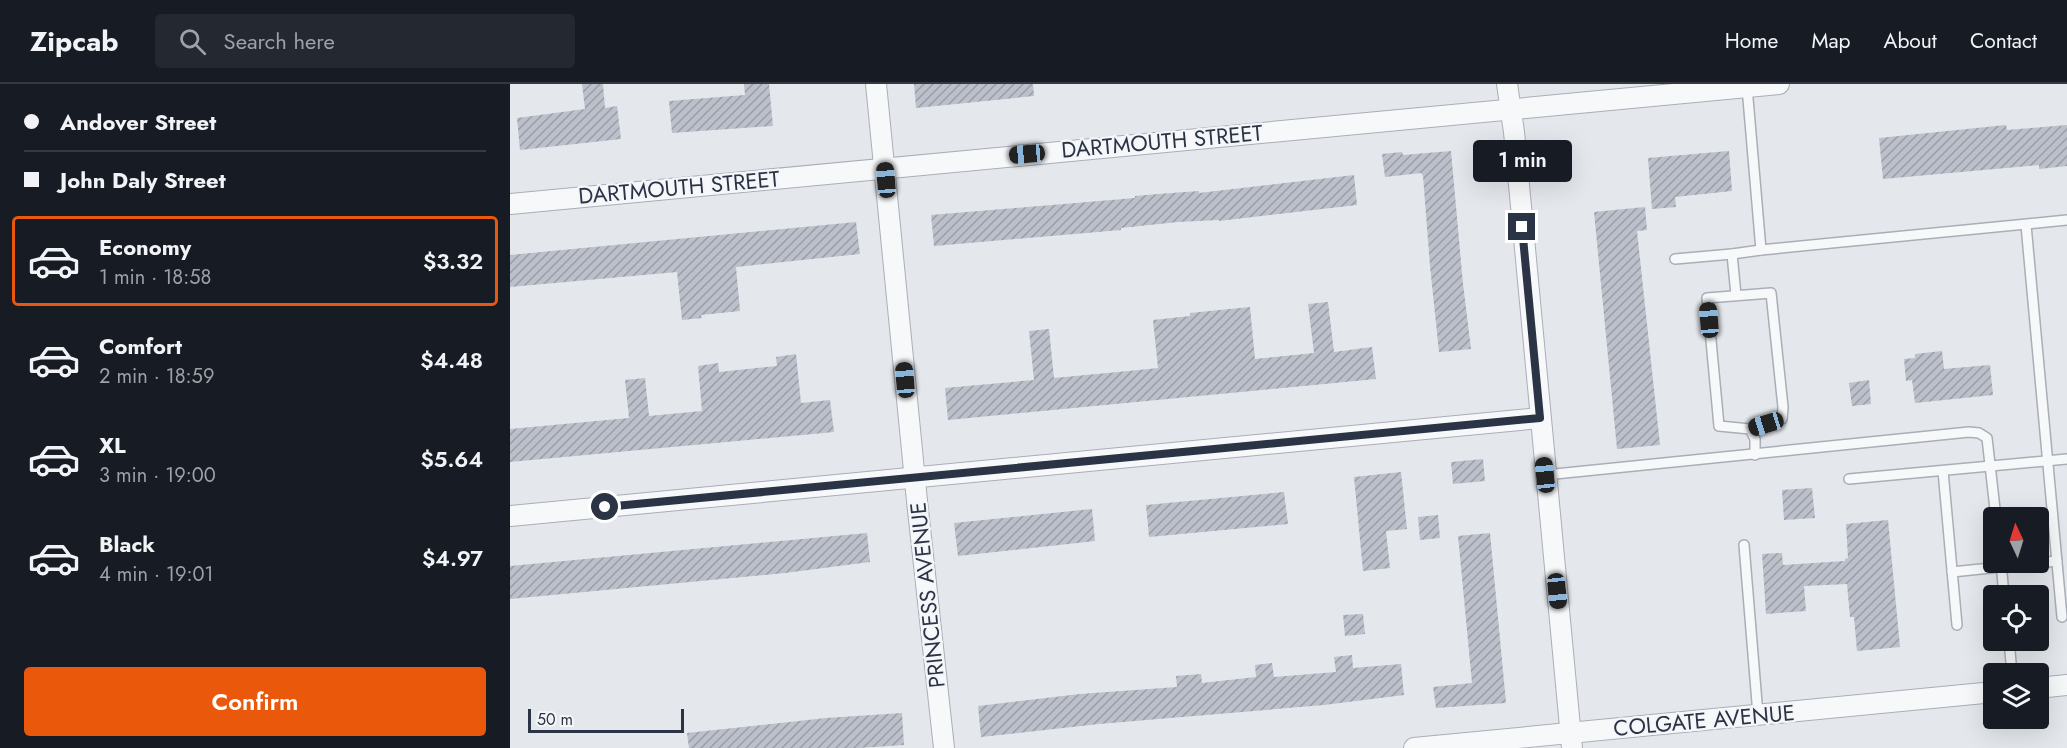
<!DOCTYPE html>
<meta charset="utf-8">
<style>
:root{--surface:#171b24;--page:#242831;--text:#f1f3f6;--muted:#9ea1a6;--line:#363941;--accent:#ea580c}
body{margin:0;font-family:Jost,sans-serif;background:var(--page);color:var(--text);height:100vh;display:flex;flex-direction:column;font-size:22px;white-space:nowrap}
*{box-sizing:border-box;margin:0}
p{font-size:20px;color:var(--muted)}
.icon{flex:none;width:33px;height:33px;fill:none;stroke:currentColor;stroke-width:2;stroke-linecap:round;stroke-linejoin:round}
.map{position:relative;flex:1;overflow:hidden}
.sheet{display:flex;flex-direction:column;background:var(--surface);width:510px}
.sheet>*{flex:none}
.banner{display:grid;align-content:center;height:132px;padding:0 24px;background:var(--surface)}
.needle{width:39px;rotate:356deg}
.tools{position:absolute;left:1473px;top:423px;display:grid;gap:12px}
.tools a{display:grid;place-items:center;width:66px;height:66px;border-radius:6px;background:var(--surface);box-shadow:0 6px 24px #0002;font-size:30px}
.scale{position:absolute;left:18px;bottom:15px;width:156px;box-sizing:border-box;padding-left:6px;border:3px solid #2b3445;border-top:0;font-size:16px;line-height:21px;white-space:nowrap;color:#2b3445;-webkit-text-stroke:4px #f4f6f9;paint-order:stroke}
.end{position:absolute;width:27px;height:27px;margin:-14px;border:8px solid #2b3445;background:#fff;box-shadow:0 0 0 3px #fff}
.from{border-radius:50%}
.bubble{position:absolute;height:42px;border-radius:6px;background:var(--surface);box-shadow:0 6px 24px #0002;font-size:20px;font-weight:600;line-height:42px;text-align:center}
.car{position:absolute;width:18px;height:36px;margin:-18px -9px;border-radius:8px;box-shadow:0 0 4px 2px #0007;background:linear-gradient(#222 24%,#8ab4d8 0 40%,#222 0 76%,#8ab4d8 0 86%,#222 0)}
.banner b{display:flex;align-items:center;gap:21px;height:57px;font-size:22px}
.banner b+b{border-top:2px solid var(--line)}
.banner i{width:15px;height:15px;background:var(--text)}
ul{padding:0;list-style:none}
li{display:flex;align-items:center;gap:18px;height:90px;margin:0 12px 9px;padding:0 12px;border:3px solid transparent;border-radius:6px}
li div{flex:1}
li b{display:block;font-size:22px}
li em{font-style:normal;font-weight:600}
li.selected{border-color:var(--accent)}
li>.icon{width:54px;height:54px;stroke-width:1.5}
.button{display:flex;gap:12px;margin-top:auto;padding:12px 24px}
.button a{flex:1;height:69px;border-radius:6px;background:var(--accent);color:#fff;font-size:24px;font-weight:600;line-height:69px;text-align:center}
header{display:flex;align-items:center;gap:36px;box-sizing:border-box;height:84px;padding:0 30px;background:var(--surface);border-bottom:2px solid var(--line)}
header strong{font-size:28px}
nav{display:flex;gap:33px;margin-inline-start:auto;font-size:21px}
.search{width:420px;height:54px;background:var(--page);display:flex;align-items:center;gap:15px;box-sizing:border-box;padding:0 21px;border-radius:6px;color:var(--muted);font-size:22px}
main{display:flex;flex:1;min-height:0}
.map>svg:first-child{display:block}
.building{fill:url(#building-hatch)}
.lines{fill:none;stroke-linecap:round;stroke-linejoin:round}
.service-casing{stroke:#a9aeb7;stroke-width:12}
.minor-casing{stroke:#a9aeb7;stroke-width:22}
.service{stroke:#f7f8fa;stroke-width:9}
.minor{stroke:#f7f8fa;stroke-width:20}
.route{stroke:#2b3445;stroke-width:8}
.labels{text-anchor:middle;stroke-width:4.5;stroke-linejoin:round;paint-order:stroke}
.street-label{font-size:22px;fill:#2b3445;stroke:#f4f6f9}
</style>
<header>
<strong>Zipcab</strong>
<div class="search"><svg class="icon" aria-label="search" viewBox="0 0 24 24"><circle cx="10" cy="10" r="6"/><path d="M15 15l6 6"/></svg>Search here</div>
<nav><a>Home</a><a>Map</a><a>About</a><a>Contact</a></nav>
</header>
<main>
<section class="sheet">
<div class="banner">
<b><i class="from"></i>Andover Street</b>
<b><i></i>John Daly Street</b>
</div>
<ul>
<li class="selected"><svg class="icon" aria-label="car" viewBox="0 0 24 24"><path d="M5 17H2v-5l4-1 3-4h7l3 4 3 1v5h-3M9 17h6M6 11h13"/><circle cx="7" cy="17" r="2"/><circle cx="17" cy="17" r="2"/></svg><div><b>Economy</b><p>1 min · 18:58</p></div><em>$3.32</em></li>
<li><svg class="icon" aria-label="car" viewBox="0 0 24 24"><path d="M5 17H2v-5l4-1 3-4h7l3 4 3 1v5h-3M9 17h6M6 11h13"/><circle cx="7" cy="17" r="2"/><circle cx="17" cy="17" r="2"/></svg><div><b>Comfort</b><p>2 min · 18:59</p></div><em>$4.48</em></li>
<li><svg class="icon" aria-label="car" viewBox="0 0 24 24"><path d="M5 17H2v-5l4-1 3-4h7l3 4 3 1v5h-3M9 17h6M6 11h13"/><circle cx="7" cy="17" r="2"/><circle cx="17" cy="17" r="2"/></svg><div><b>XL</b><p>3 min · 19:00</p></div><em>$5.64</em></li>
<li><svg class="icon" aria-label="car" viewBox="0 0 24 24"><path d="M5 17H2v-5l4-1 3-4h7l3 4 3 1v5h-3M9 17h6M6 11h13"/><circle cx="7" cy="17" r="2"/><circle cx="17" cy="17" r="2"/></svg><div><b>Black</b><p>4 min · 19:01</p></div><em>$4.97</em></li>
</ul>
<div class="button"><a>Confirm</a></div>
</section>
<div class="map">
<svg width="1557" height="664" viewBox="0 0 1557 664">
<defs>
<pattern id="building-hatch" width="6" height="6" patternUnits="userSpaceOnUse" patternTransform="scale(1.5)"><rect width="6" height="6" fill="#bbc0ca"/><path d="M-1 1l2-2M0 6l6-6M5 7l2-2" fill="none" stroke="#989da6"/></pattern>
</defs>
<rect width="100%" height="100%" fill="#e4e7ec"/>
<g class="building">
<polygon points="72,0 93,0 95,24 107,22 111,55 10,66 7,34 75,25"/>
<polygon points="234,0 259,0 263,42 162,49 159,17 235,11"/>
<polygon points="404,0 523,0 524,12 406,24"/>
<polygon points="1496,41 1497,46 1557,41 1557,82 1529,85 1529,81 1373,95 1369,54"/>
<polygon points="941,67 953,200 961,265 929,268 920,182 913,92 911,89 875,93 872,70 892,68 893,71"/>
<polygon points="1219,67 1222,107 1165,113 1166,123 1142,125 1138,74"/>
<polygon points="844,91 847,121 709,137 709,136 668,138 611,144 611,146 424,162 421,131 625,114 625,112 648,110 689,107 689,109"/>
<polygon points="1135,123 1137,146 1127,147 1150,361 1107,365 1084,128"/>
<polygon points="346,138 350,170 226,183 230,227 191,231 192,234 172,236 167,188 0,203 0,171"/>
<polygon points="818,218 824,268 862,263 866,295 438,336 435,304 524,296 519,247 539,245 544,294 629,286 648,284 643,236 680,232 680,229 740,223 745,275 804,269 798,220"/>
<polygon points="1432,267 1434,285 1480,281 1483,311 1405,319 1402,296 1396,297 1394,275 1405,274 1405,270"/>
<polygon points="286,270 291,319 320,316 324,348 0,378 0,345 119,334 115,296 135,294 139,332 192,327 188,282 208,279 209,288 267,282 266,273"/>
<polygon points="1359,296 1361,320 1342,322 1339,299"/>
<polygon points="973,375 975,397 943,400 941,378"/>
<polygon points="891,388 897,445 876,447 880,484 853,487 844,393"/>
<polygon points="1302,404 1305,434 1274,436 1272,406"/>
<polygon points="774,408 778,440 639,453 636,421"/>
<polygon points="582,425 585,457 448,472 444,439"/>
<polygon points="928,431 930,454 910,456 908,433"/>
<polygon points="1378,436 1390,563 1347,567 1344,533 1340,533 1337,500 1294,502 1296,527 1256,530 1252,470 1272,469 1273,481 1335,477 1335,475 1338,474 1336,440"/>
<polygon points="357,449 360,478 275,489 0,515 0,482"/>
<polygon points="980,449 996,619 926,624 923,603 962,599 948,452"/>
<polygon points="853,530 855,550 835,552 833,531"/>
<polygon points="842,571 843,584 891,580 894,611 814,621 589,640 471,653 468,622 570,610 667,603 666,592 691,590 692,599 746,593 745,581 762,579 764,593 826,588 824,573"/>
<polygon points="392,629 394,661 349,664 179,664 177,649 316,634"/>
</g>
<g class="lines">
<defs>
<g id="service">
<polyline points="1237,3 1251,166 1557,136"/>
<polyline points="1516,141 1552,533"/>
<polyline points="1165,175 1222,170"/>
<polyline points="1226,211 1222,170 1251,166"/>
<polyline points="1240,345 1272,335 1273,323 1261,209 1197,214 1209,342 1240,345 1245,355 1245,371"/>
<polyline points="1433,387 1447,541"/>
<polyline points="1035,391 1459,348 1469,349 1477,354 1486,434"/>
<polyline points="1339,395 1557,375"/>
<polyline points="1234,461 1248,631"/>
<polyline points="1491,478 1494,512"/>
<polyline points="1442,488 1547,477"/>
<polyline points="1499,556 1502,590"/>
</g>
<g id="minor">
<polyline points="366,0 407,417 434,664"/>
<polyline points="997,0 1004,48 1062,664"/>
<polyline points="0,120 1269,0"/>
<polyline points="0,432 1030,334"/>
<polyline points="1528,604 1557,601"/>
<polyline points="904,664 1484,608"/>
</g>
</defs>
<use href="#service" class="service-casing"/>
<use href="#minor" class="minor-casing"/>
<use href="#service" class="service"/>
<use href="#minor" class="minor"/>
</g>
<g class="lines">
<polyline class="route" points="95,423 1030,334 1012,143"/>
</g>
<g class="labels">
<g class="street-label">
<text transform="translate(652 57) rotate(-5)" y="8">DARTMOUTH STREET</text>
<text transform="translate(169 103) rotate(-5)" y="8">DARTMOUTH STREET</text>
<text transform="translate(417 511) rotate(-96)" y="8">PRINCESS AVENUE</text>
<text transform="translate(1194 636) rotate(-5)" y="8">COLGATE AVENUE</text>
</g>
</g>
</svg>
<div class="tools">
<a><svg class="needle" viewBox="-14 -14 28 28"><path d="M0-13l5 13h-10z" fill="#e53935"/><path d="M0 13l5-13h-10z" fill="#9ea1a6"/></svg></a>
<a><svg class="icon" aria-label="locate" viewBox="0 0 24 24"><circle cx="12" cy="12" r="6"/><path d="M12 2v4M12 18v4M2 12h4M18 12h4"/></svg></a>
<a><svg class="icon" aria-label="layers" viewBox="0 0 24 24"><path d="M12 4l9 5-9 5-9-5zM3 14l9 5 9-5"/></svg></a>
</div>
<div class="scale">50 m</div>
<i class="end from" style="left:95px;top:423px"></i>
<i class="end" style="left:1012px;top:143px"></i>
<div class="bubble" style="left:963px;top:56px;width:99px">1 min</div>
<i class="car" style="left:517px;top:70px;rotate:265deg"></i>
<i class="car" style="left:376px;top:96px;rotate:355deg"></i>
<i class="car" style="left:1199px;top:236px;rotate:355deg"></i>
<i class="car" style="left:395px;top:296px;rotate:355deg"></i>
<i class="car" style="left:1256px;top:340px;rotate:253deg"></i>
<i class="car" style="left:1035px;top:391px;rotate:354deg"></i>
<i class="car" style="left:1047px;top:507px;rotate:174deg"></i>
</div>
</main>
